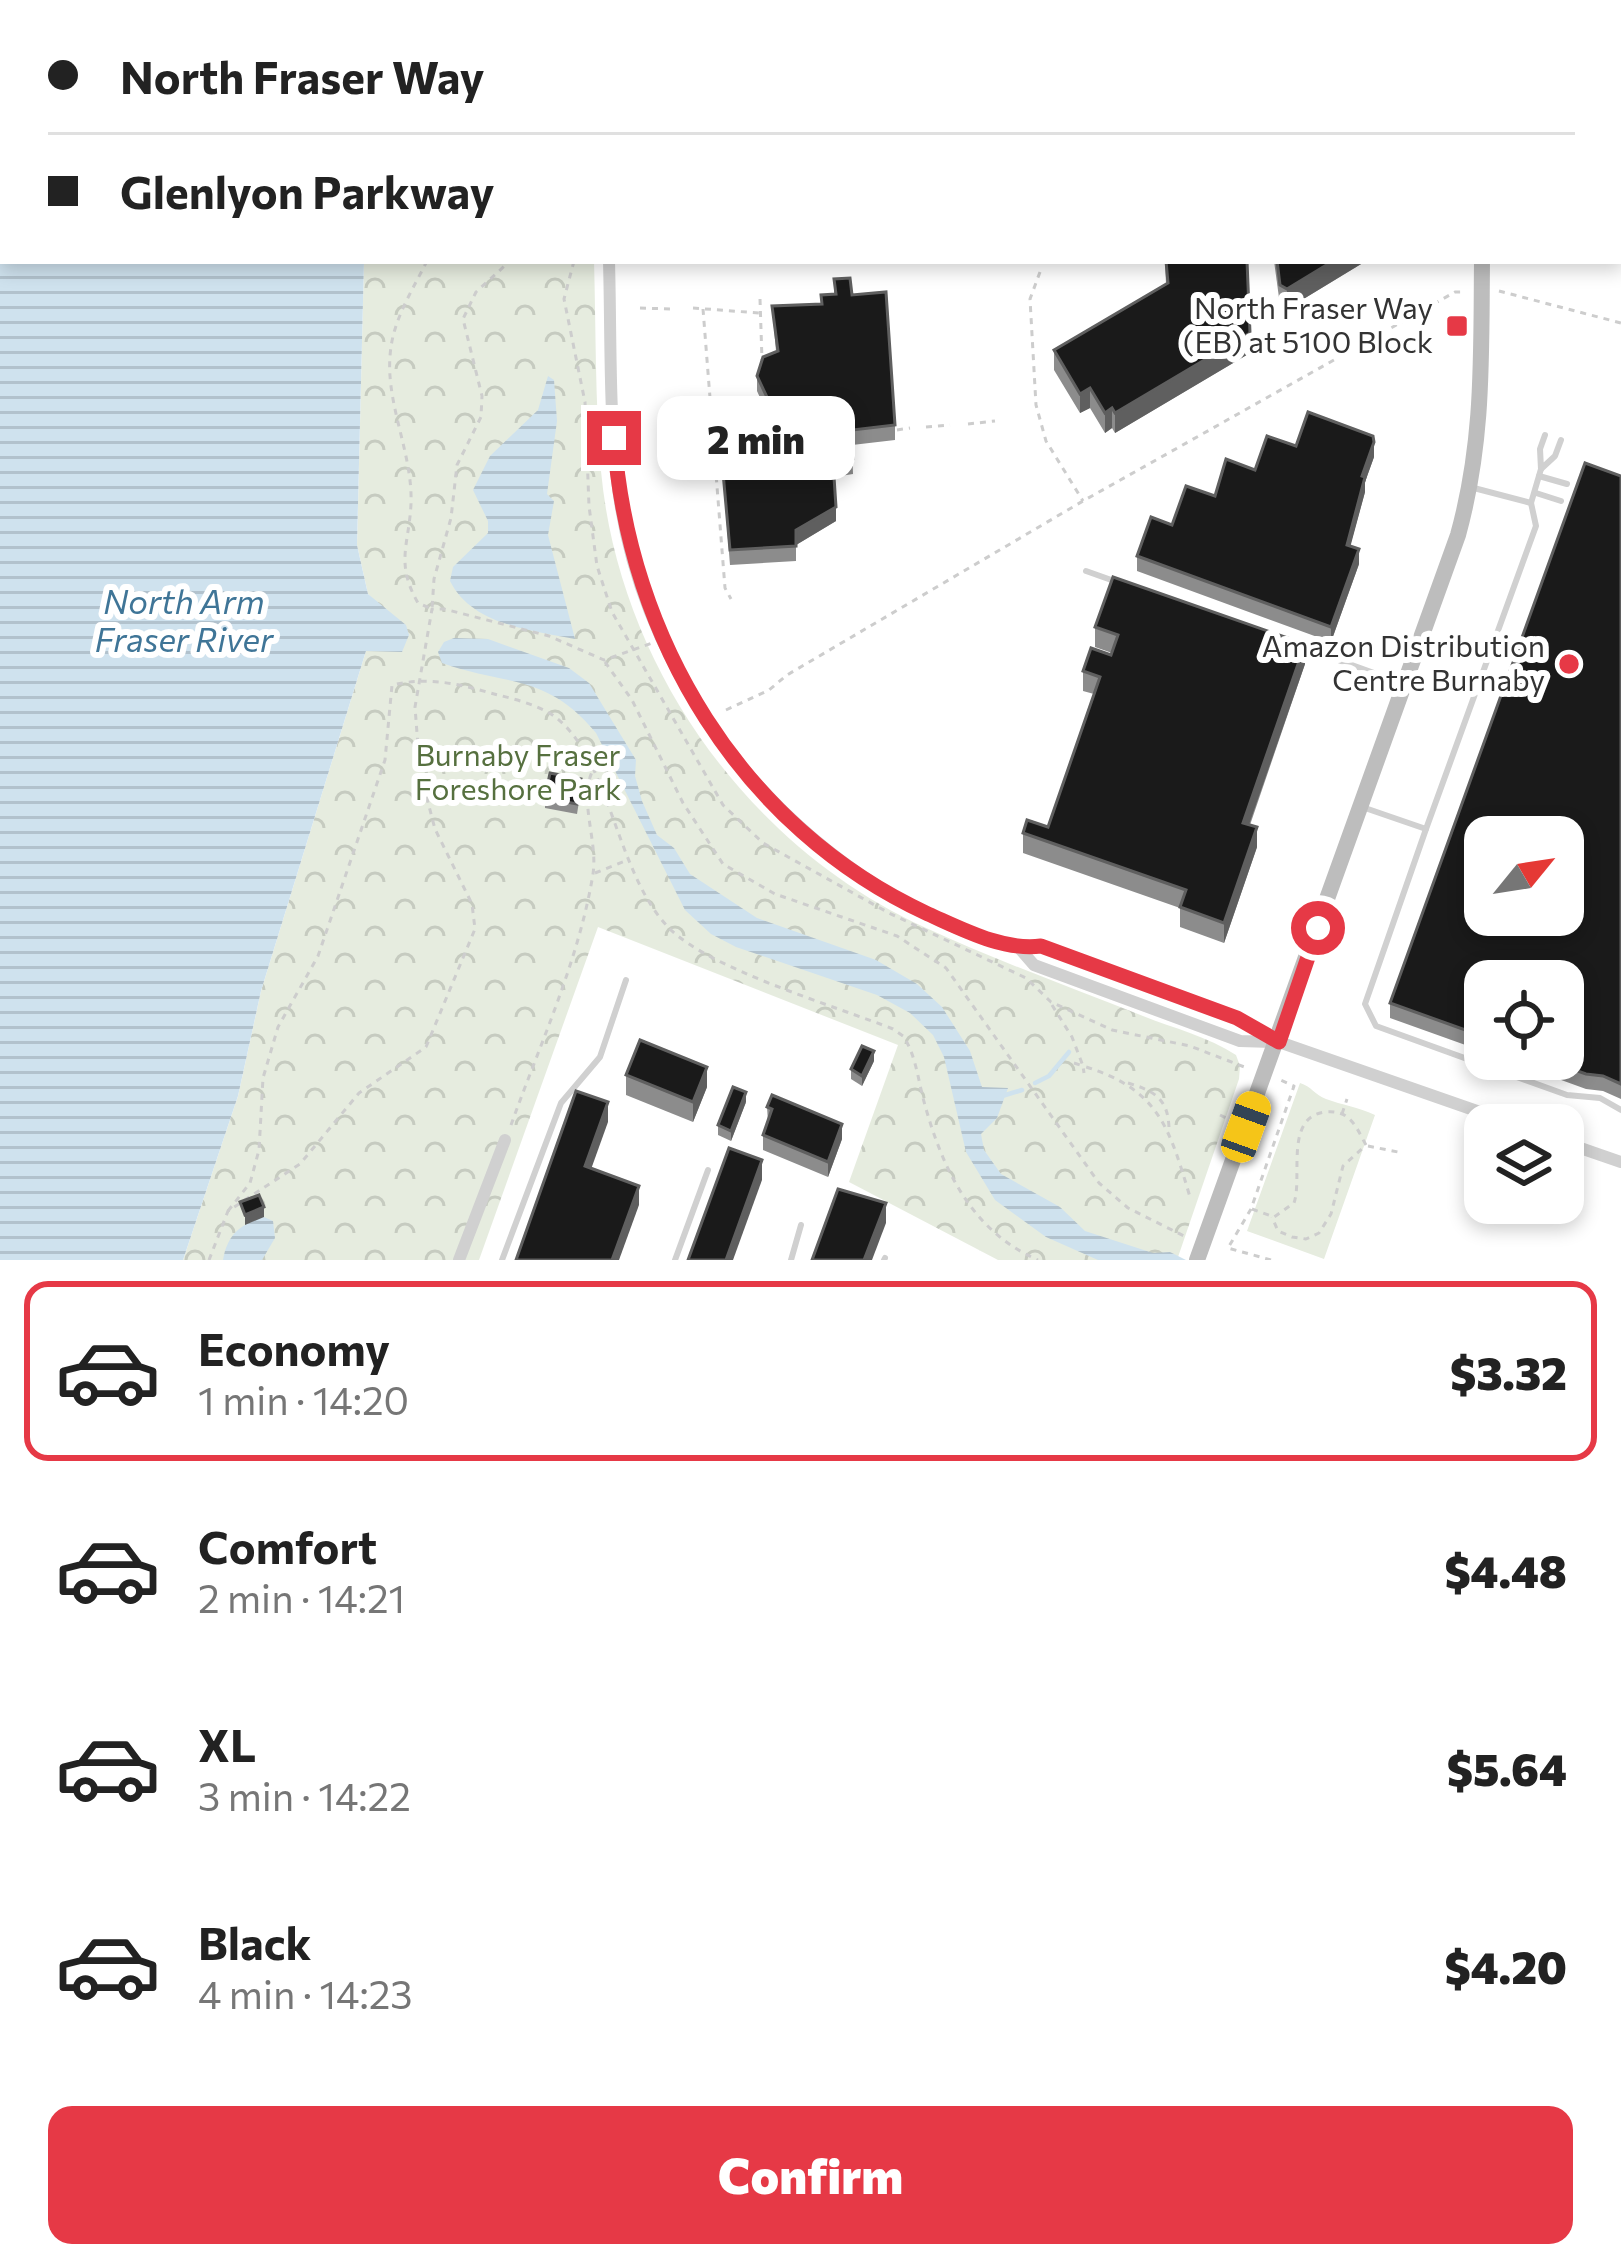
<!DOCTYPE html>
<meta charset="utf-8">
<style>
:root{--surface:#fff;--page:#f6f6f6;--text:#222;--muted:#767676;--line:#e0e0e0;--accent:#e63946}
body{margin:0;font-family:Commissioner,sans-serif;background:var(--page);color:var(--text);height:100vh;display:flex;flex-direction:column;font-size:45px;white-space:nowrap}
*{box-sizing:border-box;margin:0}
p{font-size:39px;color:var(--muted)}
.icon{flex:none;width:66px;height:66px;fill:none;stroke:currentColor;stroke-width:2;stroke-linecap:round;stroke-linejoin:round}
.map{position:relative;height:1260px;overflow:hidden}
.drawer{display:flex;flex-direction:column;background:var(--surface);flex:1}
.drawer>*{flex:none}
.hud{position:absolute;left:0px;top:0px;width:1623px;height:264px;box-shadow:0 6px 18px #0003;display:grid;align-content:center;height:264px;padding:0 48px;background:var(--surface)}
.needle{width:78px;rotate:60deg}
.controls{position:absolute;left:1464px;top:816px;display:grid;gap:24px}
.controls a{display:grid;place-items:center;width:120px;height:120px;border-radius:24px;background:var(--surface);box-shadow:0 6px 18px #0003;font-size:60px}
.end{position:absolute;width:54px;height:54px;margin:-27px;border:15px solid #e63946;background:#fff;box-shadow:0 0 0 6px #fff}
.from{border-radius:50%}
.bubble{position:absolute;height:84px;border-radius:24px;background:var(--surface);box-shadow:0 6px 18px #0003;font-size:39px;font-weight:800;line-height:84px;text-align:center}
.car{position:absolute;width:36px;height:72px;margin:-36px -18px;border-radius:15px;box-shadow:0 0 9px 3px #0007;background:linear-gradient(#f5c518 24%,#345 0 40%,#f5c518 0 76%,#345 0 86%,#f5c518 0)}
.hud b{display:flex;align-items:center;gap:42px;height:114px;font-size:45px}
.hud b+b{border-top:3px solid var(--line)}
.hud i{width:30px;height:30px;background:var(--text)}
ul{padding:21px 0 0;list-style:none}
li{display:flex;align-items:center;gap:36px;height:180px;margin:0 24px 18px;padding:0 24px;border:6px solid transparent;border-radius:24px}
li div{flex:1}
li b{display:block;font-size:45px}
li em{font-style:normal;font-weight:800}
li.active{border-color:var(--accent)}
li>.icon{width:108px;height:108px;stroke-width:1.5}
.primary-button{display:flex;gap:24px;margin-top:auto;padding:24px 48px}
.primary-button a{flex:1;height:138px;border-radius:24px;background:var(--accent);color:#fff;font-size:48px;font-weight:800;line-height:138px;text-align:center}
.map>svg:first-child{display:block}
.grass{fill:#e6ecdf}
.park{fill:url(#park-crowns)}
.water{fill:url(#water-rules)}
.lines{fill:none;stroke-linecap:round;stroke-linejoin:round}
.stream{stroke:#cfe2ee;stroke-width:4.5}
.path{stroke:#cdcdcd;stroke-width:3;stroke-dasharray:6 6;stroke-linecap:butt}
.lane{stroke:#d0d0d0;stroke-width:6}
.street{stroke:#d0d0d0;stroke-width:12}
.secondary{stroke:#bdbdbd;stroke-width:16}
.wall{fill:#8c8c8c}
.shaded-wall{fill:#5f5f5f}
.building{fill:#1a1a1a;stroke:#5f5f5f;stroke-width:3;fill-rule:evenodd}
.route{stroke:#e63946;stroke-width:15}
.poi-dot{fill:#e63946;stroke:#fff;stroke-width:4.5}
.labels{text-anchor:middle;stroke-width:12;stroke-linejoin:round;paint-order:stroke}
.poi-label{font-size:30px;fill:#333;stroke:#fff;text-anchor:end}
.park-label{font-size:30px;fill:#56703f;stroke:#fff}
.water-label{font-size:33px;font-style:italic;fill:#3f7597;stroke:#fff}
</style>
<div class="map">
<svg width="1621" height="1260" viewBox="0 0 1621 1260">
<defs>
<pattern id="park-crowns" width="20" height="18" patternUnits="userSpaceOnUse" patternTransform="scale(3)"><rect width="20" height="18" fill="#e6ecdf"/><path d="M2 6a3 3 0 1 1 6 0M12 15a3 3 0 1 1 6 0" fill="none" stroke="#c6cbc0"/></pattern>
<pattern id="water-rules" width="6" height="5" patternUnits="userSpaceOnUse" patternTransform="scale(3)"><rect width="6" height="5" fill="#cfe2ee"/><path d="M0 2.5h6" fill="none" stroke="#b2c2cd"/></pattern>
</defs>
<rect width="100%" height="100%" fill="#fff"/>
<path class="grass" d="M1300,1083C1311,1086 1315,1095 1326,1099C1342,1105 1358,1107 1375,1115L1324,1259L1247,1231Z"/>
<g class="park">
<rect x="356" y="0" width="229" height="3"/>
<path d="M364,261H594C596,330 595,401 601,471C619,665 747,846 924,927C995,960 1070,987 1143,1016C1173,1028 1209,1037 1236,1055L1240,1066L1239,1079L1177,1260H998L849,1182L898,1045L598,927L479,1260H183L238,1096L261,991L366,651L384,610L368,594L357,545Z"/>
</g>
<g class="water">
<polygon points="0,0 356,0 356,3 3,3 3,261 364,261 357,545 368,594 406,625 409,635 402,652 366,651 261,991 238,1096 183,1260 0,1260"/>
<path d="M548,376L554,380L557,421L547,494L554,501L548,535L575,639C530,630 472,625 450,581L453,567L488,533V521L473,490L490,456L538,410Z"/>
<path d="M454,638L488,639L569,668L589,683L636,760L635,776L642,801L657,835L674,848L690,874L757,918L876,960L917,984L942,1007L970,1051L982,1087L1008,1088L997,1118L981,1134L984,1150L1001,1174L1060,1207L1085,1231L1153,1253L1170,1252L1186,1260H1098L1046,1237L995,1200L966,1152L944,1057L933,1035L910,1013L877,995L736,947L711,934L685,910L596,733C547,673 506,686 442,663L438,652L444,642Z"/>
<path d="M264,1217L273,1221L275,1238L262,1260H223C227,1235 240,1224 264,1217Z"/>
</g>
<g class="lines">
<g class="stream">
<polyline points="1035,1083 1049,1076 1069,1052"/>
<polyline points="999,1097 1022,1090"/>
</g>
<g class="path">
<polyline points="407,0 407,3"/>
<polyline points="568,0 569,3"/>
<polyline points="555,3 558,0"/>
<polyline points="1620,255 1621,255"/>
<path d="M427,261C414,287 395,317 391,347C383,400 413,451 411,504C409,545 395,563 418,603L432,609L434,579L451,518L457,465L481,417L482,396L463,319L476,292L510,261"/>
<polyline points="574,261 564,299 585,402 589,506 597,566 612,612 723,805 763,843 889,913 1026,978 1051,1002 1112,1030 1190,1046 1247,1068"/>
<polyline points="1040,272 1030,299 1036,405 1046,441 1083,501"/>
<polyline points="1499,291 1621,323"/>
<polyline points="760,299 762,360"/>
<polyline points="640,308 670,309"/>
<polyline points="693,308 759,313"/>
<polyline points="703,309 725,588 731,599"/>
<polyline points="968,424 995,421"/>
<polyline points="926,427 950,425"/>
<polyline points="897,430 910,428"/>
<polyline points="605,662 632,700 683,803 723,864 775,894 897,936 946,968 1099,1183 1128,1208 1184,1236"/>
<polyline points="726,710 769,690 787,675 1083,501 1455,292 1464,292"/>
<polyline points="595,873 625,861"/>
<path d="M1052,1005L1072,1037L1083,1066C1159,1089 1169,1127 1190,1197"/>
<polyline points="1074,1063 1083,1066 1084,1073"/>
<path d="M1128,1083C1155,1091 1168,1099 1169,1128"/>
<polyline points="1342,1114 1347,1099"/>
<polyline points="1220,1115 1226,1118"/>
<path d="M511,1125C540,1044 579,960 593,874C598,841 579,802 592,772"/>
<polyline points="1368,1146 1398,1152"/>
<path d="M1252,1209L1274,1217L1294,1203C1303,1177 1284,1117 1325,1112C1350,1109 1356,1127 1366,1145L1343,1166L1331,1214L1319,1233L1306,1239L1292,1237L1278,1231L1272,1217"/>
<path d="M228,1211L250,1183L259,1150L263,1078L278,1027L318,956L385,760L392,685C426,677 457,683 490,693C510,698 533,703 551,714C611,754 614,872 669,928C709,969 835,1006 893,1029L903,1036C915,1053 918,1078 923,1098C941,1165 969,1230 1038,1260"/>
<polyline points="209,1260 228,1211 300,1164 359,1093 426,1047 475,929 472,904 435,829 420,772 415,707 432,609 444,609 549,636 604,660 652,643"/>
<polyline points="1271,1260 1228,1248 1251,1209 1294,1086 1278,1079"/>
</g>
<g class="lane">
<polyline points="1545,435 1540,449 1541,469 1555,456 1561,440"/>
<polyline points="1539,476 1567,484"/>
<polyline points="1536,493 1561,501"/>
<polyline points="1531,503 1541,469"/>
<polyline points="1086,571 1117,582"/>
<polyline points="1299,646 1399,682"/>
<polyline points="1365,808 1426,829 1536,526 1531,503 1470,487"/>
<polyline points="1426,829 1365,1004 1376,1026 1567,1095 1600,1098 1621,1110"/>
<polyline points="502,1260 561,1103 600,1057 626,980"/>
<polyline points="675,1260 708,1170"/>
<polyline points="791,1260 801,1225"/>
<polyline points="884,1260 885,1258"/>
</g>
<g class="street">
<polyline points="602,0 602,3"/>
<polyline points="1037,0 1037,3"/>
<path d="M609,261C611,334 609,408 617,480C636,645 735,793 873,883C914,910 992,952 1041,946L1237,1018L1279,1042L1517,1125"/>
<polyline points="1020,949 1034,965 1240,1041 1274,1042"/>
<polyline points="1563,1142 1621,1162"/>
<polyline points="459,1260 505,1140"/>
</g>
<g class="secondary">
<polyline points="1473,0 1473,3"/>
<path d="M1197,1260L1458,535C1484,441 1481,357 1482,261"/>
</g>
</g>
<g class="wall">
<rect x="1294" y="0" width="93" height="3"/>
<polygon points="1165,261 1247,261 1250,353 1115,433 1112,428 1105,433 1090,408 1080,413 1054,370 1054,350 1166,284"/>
<polygon points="1274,261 1366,261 1287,309 1280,305"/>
<polygon points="834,279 852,295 895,425 895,440 852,445 853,474 834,477 836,521 796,545 796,561 730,565 720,439 763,435 766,411 757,391 757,376 776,351 772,306 821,304 821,295 834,294"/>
<polygon points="1296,446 1374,457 1365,482 1365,492 1350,546 1359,564 1331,642 1137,571 1137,556 1215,496"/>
<polygon points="1621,476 1621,1099 1603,1091 1586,1089 1503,1059 1563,1059 1485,981 1485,1052 1390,1018 1390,1003"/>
<polygon points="1095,627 1305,664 1250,825 1257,847 1224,943 1180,927 1180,908 1023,853 1023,833 1048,827 1094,694 1083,691 1083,671 1111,655 1112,653 1095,647"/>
<polygon points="581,789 577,814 545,808 545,798"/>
<polygon points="874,1061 862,1086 851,1079 851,1069"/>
<polygon points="626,1075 707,1087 693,1122 626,1095"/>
<polygon points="746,1102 731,1141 718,1135 718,1125"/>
<polygon points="767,1107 842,1139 828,1177 763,1150 763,1135 768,1122"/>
</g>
<g class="shaded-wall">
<polygon points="1333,261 1366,261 1287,309 1287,289"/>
<polygon points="1250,333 1250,353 1115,433 1115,413"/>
<polygon points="1090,388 1090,408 1080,413 1080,394"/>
<polygon points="1112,408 1112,428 1105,433 1105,413"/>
<polygon points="1374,442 1374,457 1365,482 1365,492 1347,559 1347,545 1362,476"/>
<polygon points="836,507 836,521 796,545 796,530"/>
<polygon points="1359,549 1359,564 1331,642 1331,627"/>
<polygon points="1305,644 1305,664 1243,842 1243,823"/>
<polygon points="1257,827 1257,847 1224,943 1224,923"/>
<polygon points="874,1051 874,1061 862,1086 862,1076"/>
<polygon points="707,1067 707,1087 693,1122 693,1102"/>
<polygon points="746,1092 746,1102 731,1141 731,1131"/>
<polygon points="608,1102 608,1122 585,1186 585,1166"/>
<polygon points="842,1124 842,1139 828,1177 828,1162"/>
<polygon points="762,1160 762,1180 733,1260 726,1260"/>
<polygon points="639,1186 639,1205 619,1260 612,1260"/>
<polygon points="886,1203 886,1223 872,1260 864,1260"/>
<polygon points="264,1207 264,1217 245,1225 245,1215"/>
</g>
<g class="building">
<rect x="1115" y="0" width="144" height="3"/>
<polygon points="1357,0 1387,0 1387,3 1369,3"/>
<polygon points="1620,71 1621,71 1620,228"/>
<polygon points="1166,261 1247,261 1250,333 1115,413 1112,408 1105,413 1090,388 1080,394 1054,350 1168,283"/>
<polygon points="1277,261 1333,261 1287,289 1280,285"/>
<polygon points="850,278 852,295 886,292 895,425 852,430 853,459 833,462 836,507 796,530 796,546 730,550 720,439 764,434 762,411 773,410 757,376 763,357 778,351 772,306 822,304 821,295 836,294 834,279"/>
<polygon points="1308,412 1373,436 1374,442 1362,476 1365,477 1347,545 1359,549 1331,627 1137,556 1151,517 1172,525 1186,486 1215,496 1226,459 1255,470 1267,436 1296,446"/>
<path d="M1585,463L1621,476V1084L1603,1076L1586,1074L1544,1059H1563V981H1485V1037L1390,1003ZM1485,837H1563V915H1485Z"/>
<polygon points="1113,577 1305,644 1243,823 1257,827 1224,923 1180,907 1186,890 1023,833 1027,820 1048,827 1100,677 1083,671 1091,648 1111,655 1118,635 1095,627"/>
<polygon points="550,773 581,779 577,804 545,798"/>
<polygon points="640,1040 707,1067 693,1102 626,1075"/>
<polygon points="862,1046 874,1051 862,1076 851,1069"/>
<polygon points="733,1087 746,1092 731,1131 718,1125"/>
<polygon points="576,1091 608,1102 585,1166 639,1186 612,1260 516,1260"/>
<polygon points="772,1095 842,1124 828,1162 763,1135 772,1109 767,1107"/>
<polygon points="729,1148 762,1160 726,1260 688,1260"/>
<polygon points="838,1189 886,1203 864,1260 812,1260"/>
<polygon points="259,1195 264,1207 245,1215 240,1202"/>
</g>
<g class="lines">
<path class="route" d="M614,438C628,638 741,828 928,914C962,929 1003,951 1041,946L1237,1018L1279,1042L1318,928"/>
</g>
<g class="poi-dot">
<rect x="1445" y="314" width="24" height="24" rx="6"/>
<circle cx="1569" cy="664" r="12"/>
</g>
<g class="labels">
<g class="poi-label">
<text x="1433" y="319">North Fraser Way<tspan x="1433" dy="34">(EB) at 5100 Block</tspan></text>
<text x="1545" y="657">Amazon Distribution<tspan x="1545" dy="34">Centre Burnaby</tspan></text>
</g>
<g class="park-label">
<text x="518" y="766">Burnaby Fraser<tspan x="518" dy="34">Foreshore Park</tspan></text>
</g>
<g class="water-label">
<text x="184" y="614">North Arm<tspan x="184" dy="38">Fraser River</tspan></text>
</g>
</g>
</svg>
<div class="controls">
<a><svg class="needle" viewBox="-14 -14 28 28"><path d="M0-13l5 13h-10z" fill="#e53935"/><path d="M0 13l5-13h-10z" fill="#767676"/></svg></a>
<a><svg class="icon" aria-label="locate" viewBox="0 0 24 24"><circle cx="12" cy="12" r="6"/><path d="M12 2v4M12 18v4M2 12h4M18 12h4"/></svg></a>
<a><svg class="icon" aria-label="layers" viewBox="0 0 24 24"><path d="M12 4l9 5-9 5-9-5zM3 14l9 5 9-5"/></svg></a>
</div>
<i class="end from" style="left:1318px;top:928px"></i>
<i class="end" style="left:614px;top:438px"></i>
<div class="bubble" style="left:657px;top:396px;width:198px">2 min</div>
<i class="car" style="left:1246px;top:1127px;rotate:20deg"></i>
<div class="hud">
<b><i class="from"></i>North Fraser Way</b>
<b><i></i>Glenlyon Parkway</b>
</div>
</div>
<section class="drawer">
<ul>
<li class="active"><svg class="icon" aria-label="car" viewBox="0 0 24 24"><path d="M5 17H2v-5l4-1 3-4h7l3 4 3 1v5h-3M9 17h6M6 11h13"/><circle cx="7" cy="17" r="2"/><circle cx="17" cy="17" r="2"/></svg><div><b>Economy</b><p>1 min · 14:20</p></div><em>$3.32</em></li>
<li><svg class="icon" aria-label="car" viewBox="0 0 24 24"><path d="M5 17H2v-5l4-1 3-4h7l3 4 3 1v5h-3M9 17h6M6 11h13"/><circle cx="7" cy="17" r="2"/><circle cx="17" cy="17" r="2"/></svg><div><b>Comfort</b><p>2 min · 14:21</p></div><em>$4.48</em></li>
<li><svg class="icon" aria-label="car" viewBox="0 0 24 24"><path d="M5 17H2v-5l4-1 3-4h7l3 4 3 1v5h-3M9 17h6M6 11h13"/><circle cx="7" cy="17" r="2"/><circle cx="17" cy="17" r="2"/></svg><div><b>XL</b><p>3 min · 14:22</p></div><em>$5.64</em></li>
<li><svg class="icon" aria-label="car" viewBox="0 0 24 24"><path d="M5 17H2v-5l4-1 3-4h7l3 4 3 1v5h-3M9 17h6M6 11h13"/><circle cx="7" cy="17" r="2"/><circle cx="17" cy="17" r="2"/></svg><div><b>Black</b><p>4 min · 14:23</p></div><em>$4.20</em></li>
</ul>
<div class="primary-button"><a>Confirm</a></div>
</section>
